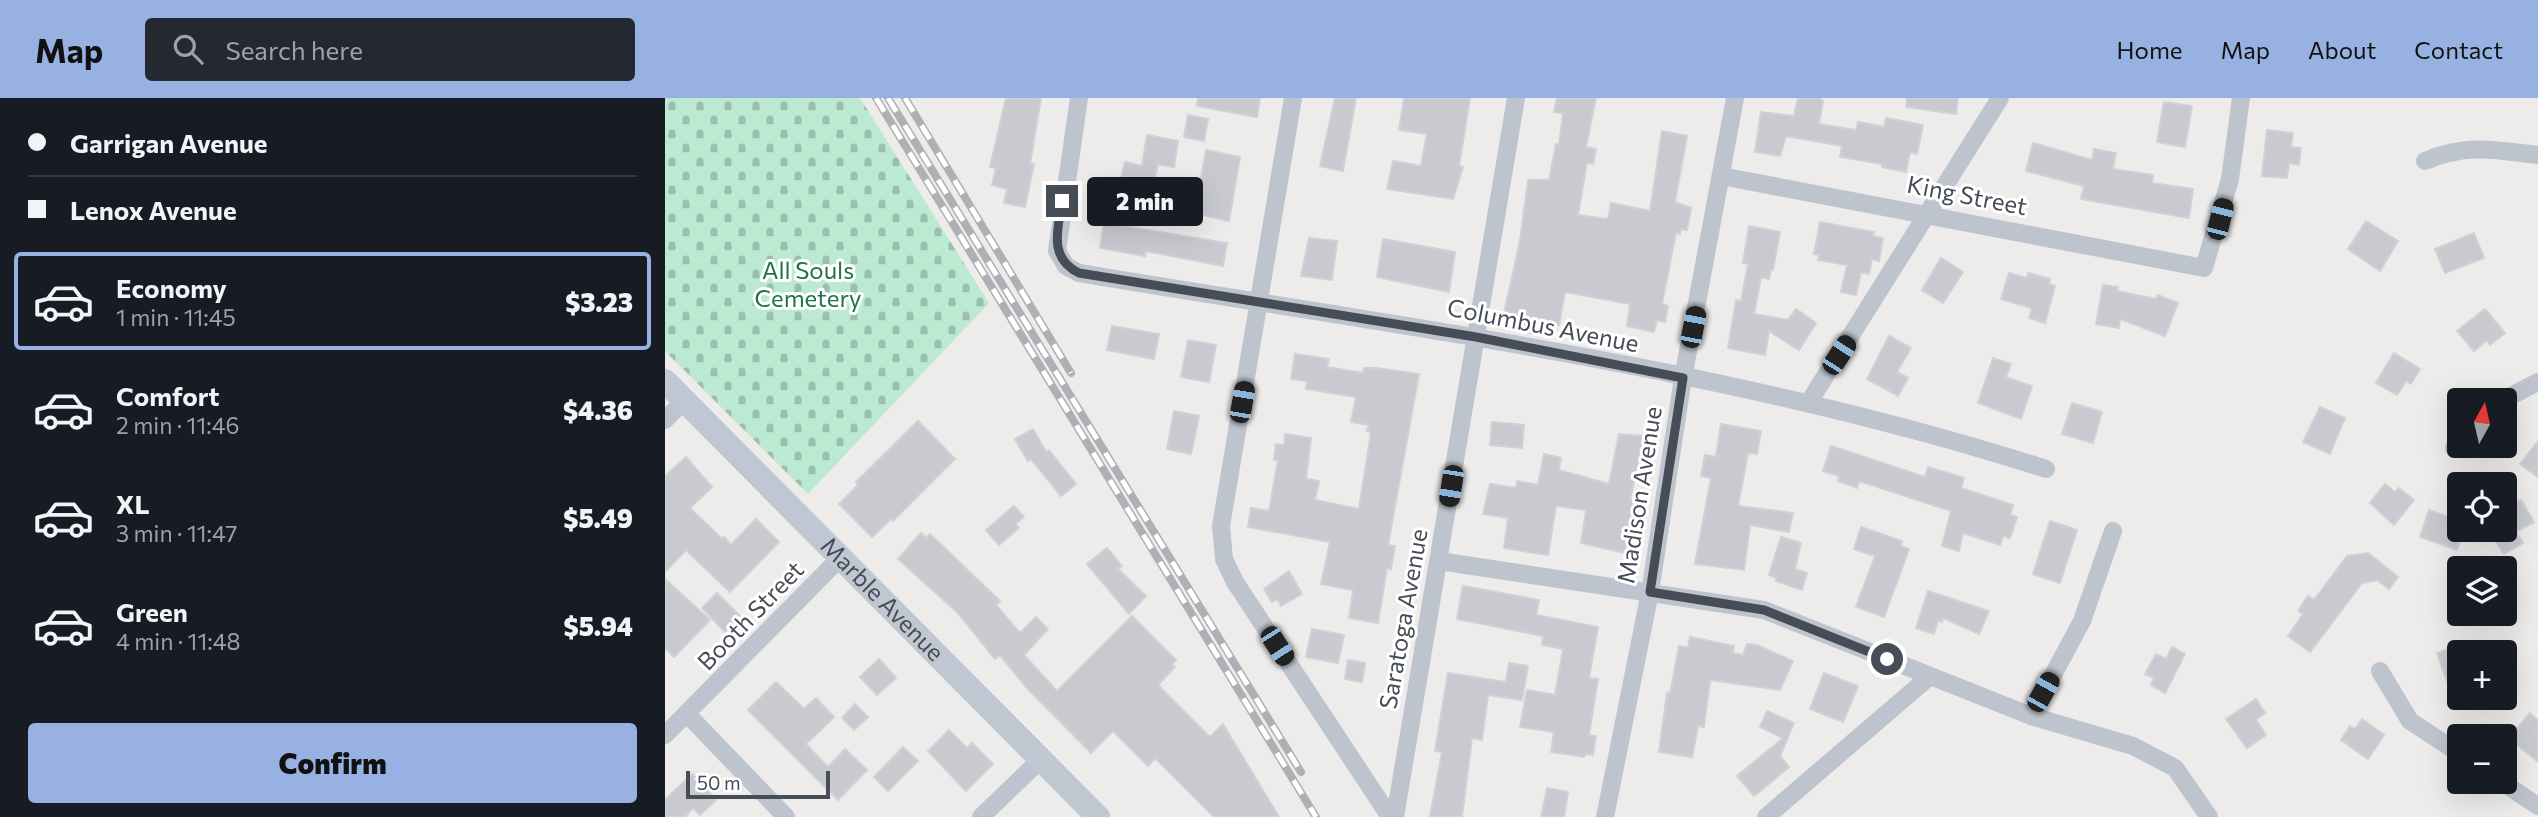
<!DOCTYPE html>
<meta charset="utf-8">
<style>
:root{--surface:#171b24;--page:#242831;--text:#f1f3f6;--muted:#9ea1a6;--line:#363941;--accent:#97b1e3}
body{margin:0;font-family:Commissioner,sans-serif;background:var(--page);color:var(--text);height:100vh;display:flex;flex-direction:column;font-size:26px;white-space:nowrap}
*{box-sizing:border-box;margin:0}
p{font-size:23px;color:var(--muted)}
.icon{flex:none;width:38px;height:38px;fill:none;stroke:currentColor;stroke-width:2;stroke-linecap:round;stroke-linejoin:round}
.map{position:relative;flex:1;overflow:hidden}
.details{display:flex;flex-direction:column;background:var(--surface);width:665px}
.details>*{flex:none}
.top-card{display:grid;align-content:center;height:154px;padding:0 28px;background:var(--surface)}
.needle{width:46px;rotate:8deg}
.fabs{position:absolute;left:1782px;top:290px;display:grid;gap:14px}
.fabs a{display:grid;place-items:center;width:70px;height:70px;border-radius:7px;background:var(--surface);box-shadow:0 7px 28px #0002;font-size:35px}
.scale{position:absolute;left:21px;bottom:18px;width:144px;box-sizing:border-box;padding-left:7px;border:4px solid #464d57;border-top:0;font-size:19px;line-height:24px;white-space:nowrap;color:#464d57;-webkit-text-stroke:5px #fff;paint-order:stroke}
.end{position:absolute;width:32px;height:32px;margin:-16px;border:9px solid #464d57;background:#fff;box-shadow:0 0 0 4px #fff}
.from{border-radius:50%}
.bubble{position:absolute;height:49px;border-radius:7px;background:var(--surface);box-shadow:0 7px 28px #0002;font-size:23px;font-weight:800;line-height:49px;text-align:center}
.car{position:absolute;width:21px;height:42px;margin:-21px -10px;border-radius:9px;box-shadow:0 0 5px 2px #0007;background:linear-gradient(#222 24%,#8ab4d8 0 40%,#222 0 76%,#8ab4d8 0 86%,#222 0)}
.top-card b{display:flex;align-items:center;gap:24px;height:66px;font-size:26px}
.top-card b+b{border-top:2px solid var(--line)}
.top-card i{width:18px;height:18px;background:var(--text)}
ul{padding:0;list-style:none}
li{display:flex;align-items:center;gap:21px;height:98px;margin:0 14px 10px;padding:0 14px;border:4px solid transparent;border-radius:7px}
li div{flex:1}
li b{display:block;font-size:26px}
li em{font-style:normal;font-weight:800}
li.current{border-color:var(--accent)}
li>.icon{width:63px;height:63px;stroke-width:1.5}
.primary-button{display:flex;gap:14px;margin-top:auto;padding:14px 28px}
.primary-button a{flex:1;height:80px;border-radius:7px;background:var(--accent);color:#111;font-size:28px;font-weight:800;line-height:80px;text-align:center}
header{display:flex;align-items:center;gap:42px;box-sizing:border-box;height:98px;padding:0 35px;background:var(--accent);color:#111}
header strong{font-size:33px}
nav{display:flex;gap:38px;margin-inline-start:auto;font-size:24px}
.search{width:490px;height:63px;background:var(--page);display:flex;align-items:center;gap:18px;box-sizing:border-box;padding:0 24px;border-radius:7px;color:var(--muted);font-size:26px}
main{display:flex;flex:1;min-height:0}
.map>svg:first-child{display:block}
.cemetery{fill:url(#cemetery-stones)}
.building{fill:#c9cad0;stroke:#d0d1d7;stroke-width:2}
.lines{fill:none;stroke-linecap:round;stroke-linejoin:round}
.street{stroke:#bec4cd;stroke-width:18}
.secondary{stroke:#bfc7d3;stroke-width:24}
.rail-casing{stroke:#aeb0b5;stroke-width:8}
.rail{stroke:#fff;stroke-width:5;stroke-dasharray:16;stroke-linecap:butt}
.route{stroke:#464d57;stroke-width:9}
.labels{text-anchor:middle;stroke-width:6;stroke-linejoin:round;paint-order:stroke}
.street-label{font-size:24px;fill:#464d57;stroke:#fff}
.park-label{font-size:24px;fill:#1e714f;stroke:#fff}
</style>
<header>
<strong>Map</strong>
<div class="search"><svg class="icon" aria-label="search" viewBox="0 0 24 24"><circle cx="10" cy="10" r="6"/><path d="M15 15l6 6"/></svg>Search here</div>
<nav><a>Home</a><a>Map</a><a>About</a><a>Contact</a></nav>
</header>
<main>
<section class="details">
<div class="top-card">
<b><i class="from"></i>Garrigan Avenue</b>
<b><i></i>Lenox Avenue</b>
</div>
<ul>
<li class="current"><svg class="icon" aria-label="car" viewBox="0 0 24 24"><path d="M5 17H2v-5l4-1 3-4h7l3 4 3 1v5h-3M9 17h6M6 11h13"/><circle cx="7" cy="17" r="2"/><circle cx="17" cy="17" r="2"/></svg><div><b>Economy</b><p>1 min · 11:45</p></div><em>$3.23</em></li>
<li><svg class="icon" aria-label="car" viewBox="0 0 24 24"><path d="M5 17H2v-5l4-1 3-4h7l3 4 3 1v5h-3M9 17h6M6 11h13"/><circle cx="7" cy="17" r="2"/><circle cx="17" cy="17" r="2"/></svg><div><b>Comfort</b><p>2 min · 11:46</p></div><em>$4.36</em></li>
<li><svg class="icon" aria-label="car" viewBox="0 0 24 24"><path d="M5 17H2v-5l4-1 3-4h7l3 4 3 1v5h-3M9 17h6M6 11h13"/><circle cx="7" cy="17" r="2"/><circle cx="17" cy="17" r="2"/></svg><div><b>XL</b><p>3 min · 11:47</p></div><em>$5.49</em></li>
<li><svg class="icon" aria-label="car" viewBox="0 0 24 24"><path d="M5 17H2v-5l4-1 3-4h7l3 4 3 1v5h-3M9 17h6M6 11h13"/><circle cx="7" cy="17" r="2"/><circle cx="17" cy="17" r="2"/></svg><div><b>Green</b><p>4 min · 11:48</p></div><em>$5.94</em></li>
</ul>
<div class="primary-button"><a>Confirm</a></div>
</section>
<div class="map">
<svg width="1873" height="719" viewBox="0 0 1873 719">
<defs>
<pattern id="cemetery-stones" width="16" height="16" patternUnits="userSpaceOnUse" patternTransform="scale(1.75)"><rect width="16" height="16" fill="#bce9d2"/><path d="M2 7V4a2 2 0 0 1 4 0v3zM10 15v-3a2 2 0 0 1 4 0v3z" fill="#9bbfad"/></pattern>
</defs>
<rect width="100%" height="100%" fill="#eeeceb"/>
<polygon class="cemetery" points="0,0 195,0 324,205 143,396 0,253"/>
<g class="building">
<polygon points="341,0 376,0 365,66 369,66 360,109 339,105 342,91 327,87 331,70 325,69"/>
<polygon points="533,0 595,0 592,19 532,8"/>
<polygon points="670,0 691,0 678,73 655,68"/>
<polygon points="739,0 805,0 794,68 798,69 788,101 722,91 728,63 756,68 762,36 734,32"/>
<polygon points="892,0 931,0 921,49 931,51 928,66 922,65 913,117 943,121 946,105 985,113 997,33 1022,38 1010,104 1026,110 1022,132 1016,131 1015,136 1011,135 997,206 1003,208 1000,224 992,222 989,234 962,228 965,206 900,194 894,227 886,225 883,239 836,229 855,143 863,82 884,82 891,46 894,47 898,15 889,14"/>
<polygon points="1133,0 1154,0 1158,3 1154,26 1191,32 1193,24 1219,29 1221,20 1258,27 1252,56 1245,54 1241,74 1217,69 1217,66 1175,59 1177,48 1121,38 1115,58 1090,54 1096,14 1129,18"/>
<polygon points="1242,0 1293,0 1291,16 1241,9"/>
<polygon points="1499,4 1527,8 1520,49 1492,44"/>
<polygon points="523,17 543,21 539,43 519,39"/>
<polygon points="1602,32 1628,35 1626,49 1636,50 1634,67 1624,65 1622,80 1597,78"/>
<polygon points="482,37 513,43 509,69 493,66 484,104 452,96 460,64 477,68"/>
<polygon points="1368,45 1427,62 1429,51 1451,55 1448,71 1488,77 1487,85 1528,91 1524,120 1416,101 1419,88 1361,73"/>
<polygon points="541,52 575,59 564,123 530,115"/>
<polygon points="1701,123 1733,143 1715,173 1683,151"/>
<polygon points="1155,124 1209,134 1208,138 1218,140 1214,163 1207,161 1204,176 1196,174 1191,197 1176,194 1182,167 1153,162 1154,157 1149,156"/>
<polygon points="439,125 562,145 558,168 481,153 480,158 435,150"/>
<polygon points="1084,128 1115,134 1108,172 1106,171 1104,181 1096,179 1089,216 1123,222 1131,211 1151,225 1134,252 1104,233 1100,257 1063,250 1071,202 1076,203 1083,166 1078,165"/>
<polygon points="1809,135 1819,160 1780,175 1770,151"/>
<polygon points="644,140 672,143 667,182 636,178"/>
<polygon points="718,141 790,154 784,194 712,179"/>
<polygon points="1276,160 1298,174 1278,205 1257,192"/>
<polygon points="1344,175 1362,180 1363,175 1385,181 1384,186 1390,188 1380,225 1364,220 1367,210 1336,201"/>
<polygon points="1438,187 1453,189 1452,193 1491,201 1493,197 1513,205 1500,238 1455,221 1454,230 1431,226"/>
<polygon points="1820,211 1840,235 1825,247 1822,242 1809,253 1792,233"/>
<polygon points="447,228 494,236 489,261 442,252"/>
<polygon points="1224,238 1246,250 1232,274 1243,280 1233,298 1202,281"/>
<polygon points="523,242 551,247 544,284 516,279"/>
<polygon points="1729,255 1755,271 1746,286 1741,283 1732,297 1711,285"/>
<polygon points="630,256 664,261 662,269 698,275 699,270 712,270 754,276 723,447 730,448 726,471 722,470 713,525 684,520 688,492 656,486 665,444 583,429 586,410 604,413 613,362 609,362 611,346 619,347 620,336 646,340 641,381 654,383 650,402 694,411 706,334 702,333 704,327 686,324 691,299 641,291 642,283 626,281"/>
<polygon points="1328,260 1346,266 1341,279 1367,288 1356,321 1313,305"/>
<polygon points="1407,305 1437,314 1428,345 1397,336"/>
<polygon points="1655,309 1680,320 1665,356 1638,344"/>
<polygon points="509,313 534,318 526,356 502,351"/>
<polygon points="253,323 290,361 228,423 226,421 207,439 174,406 193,387 191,384"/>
<polygon points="827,324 859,327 857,350 825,347"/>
<polygon points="1056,326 1096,333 1092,356 1083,355 1073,408 1128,415 1124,434 1085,427 1079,472 1030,466 1046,380 1036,378 1040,357 1051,359"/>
<polygon points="368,331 381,354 384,352 411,386 396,398 366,361 363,363 350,341"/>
<polygon points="954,336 979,338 965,402 969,402 960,455 916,445 921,412 891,408 883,457 839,450 843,420 818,416 825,386 851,390 852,383 873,387 879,356 896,360 894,372 944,386"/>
<polygon points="1873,343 1873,379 1855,366"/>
<polygon points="1166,348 1260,379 1263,369 1299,380 1296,390 1348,407 1345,417 1352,419 1345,440 1338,438 1335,447 1298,435 1294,453 1277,448 1286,413 1194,383 1192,390 1173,383 1174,378 1158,373"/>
<polygon points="21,359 47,389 25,410 57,441 59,439 66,447 91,421 114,444 65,494 21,452 0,474 0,378"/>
<polygon points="1720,386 1730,394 1734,390 1749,402 1729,427 1705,405"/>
<polygon points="1856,402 1869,424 1851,434 1858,445 1839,456 1824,432 1839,432 1839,411"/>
<polygon points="349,408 359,419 350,426 354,430 334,447 321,432"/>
<polygon points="1764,412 1794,423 1794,432 1799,432 1792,452 1755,439"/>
<polygon points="1385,423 1412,432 1395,485 1368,476"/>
<polygon points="1196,429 1237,443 1236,448 1244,451 1219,519 1191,509 1210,458 1189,451"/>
<polygon points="256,435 261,440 265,436 335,503 331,507 355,535 371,519 383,531 359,557 392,593 467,518 511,562 507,567 510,569 493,587 545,639 558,626 614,719 549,719 490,660 483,668 448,633 426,655 361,589 335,557 330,561 293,515 233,461"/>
<polygon points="1116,439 1136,445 1130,471 1142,475 1137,492 1111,483 1112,480 1104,477"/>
<polygon points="442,450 457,468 453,471 481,498 464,516 422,466"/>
<polygon points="1703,455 1733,479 1724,491 1712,482 1697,485 1645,554 1623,538 1638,516 1633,513 1643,498 1649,502 1682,458"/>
<polygon points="624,473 637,496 616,508 612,501 607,504 599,491"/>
<polygon points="0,481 45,522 9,559 0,550"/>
<polygon points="798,488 874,502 871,517 933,529 924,580 933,581 924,637 931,638 928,657 920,656 919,659 886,654 889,634 855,629 862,592 890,597 898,551 877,547 878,538 792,521"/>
<polygon points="1263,493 1324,513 1314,536 1278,520 1277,524 1273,523 1269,536 1251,530"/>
<polygon points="52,495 76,519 60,534 37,510"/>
<polygon points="647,531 679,537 673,565 641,559"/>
<polygon points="1025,539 1069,548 1068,555 1078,557 1082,546 1092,547 1128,563 1115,592 1045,582 1039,629 1033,628 1027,659 994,654 1002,595 1005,596 1014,548 1023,550"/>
<polygon points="1794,547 1794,610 1792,610 1772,555"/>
<polygon points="1507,549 1520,556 1500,595 1486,587 1489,580 1480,576 1491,556 1501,561"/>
<polygon points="214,561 231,580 212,597 195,579"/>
<polygon points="683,562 700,565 697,584 680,581"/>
<polygon points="844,565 863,568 857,602 823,597 817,642 807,640 797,719 765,719 777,654 770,653 783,575 841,584"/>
<polygon points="1159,575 1193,588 1178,624 1145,611"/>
<polygon points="111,584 139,611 151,600 169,619 141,646 163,669 180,651 202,672 173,702 83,612"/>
<polygon points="1591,601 1600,615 1591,622 1601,637 1582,650 1561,621"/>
<polygon points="190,606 203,619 189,632 177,620"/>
<polygon points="1102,613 1129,625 1115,658 1124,669 1089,698 1072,678 1118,640 1095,629"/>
<polygon points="1865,615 1873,622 1873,664 1844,640"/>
<polygon points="1697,621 1719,637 1703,661 1676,642 1685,628 1690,631"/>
<polygon points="284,632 302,650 307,645 328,666 301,693 263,653"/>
<polygon points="238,649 253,663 223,693 209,679"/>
<polygon points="27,676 51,702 35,717 28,710 20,719 0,719 0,702"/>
<polygon points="882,690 903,694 899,719 876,719"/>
</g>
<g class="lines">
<g class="street">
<path d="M414,0L392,153L401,168L414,175C738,229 1067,270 1381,371"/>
<polyline points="628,0 556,428 559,461 570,484 725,719"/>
<path d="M1760,63C1802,45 1829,52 1873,57"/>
<polyline points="1056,78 1539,170 1565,81 1576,0"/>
<polyline points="1836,303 1873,284"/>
<polyline points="1144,304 1335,0"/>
<polyline points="0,322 19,303"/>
<polyline points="1789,350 1794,342"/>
<polyline points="774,463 1099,512 1366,618 1468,648 1510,670 1544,719"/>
<polyline points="1715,573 1745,623 1794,655"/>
<polyline points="23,617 121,719"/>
<polyline points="1366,618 1417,523 1448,433"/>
<polyline points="0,637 175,460"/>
<polyline points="1837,684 1873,708"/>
<polyline points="316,719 375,662"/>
<polyline points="730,719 851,0"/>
<polyline points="940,719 985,494 1018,280 1070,0"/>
<polyline points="1101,719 1264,579"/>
</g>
<path class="secondary" id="s1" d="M0,283L433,719"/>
<defs>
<g id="rail">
<polyline points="211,0 651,719"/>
<polyline points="223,0 636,674"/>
<polyline points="240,0 406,275"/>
</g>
</defs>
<use href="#rail" class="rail-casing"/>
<use href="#rail" class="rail"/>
</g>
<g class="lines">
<path class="route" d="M397,103C393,131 383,160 414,175L811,239L1018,280L985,494L1099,512L1222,561"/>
</g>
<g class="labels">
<g class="street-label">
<text transform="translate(1302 98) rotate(11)" y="8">King Street</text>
<text transform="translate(878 228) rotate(11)" y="8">Columbus Avenue</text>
<text transform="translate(975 397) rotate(-81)" y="8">Madison Avenue</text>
<text dy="8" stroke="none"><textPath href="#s1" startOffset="308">Marble Avenue</textPath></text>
<text transform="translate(86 518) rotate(-46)" y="8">Booth Street</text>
<text transform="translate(739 521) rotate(-80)" y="8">Saratoga Avenue</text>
</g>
<g class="park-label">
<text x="143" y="181">All Souls<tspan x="143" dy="28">Cemetery</tspan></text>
</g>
</g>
</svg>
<div class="fabs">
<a><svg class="needle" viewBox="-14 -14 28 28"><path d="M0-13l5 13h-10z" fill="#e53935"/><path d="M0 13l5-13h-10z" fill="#9ea1a6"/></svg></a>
<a><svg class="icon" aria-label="locate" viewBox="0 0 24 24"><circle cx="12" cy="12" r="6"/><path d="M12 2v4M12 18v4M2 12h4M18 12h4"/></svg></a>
<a><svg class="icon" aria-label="layers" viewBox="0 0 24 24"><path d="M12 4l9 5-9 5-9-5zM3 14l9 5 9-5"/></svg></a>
<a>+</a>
<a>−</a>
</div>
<div class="scale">50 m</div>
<i class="end from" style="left:1222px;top:561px"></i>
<i class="end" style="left:397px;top:103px"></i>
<div class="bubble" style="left:422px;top:79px;width:116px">2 min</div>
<i class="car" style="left:1555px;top:121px;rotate:14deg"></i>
<i class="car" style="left:1028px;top:229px;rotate:11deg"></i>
<i class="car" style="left:1174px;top:257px;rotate:33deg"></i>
<i class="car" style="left:577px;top:304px;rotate:10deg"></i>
<i class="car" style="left:786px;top:388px;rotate:189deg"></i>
<i class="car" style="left:612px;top:548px;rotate:147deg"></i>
<i class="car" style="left:1378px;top:594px;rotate:29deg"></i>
</div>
</main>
